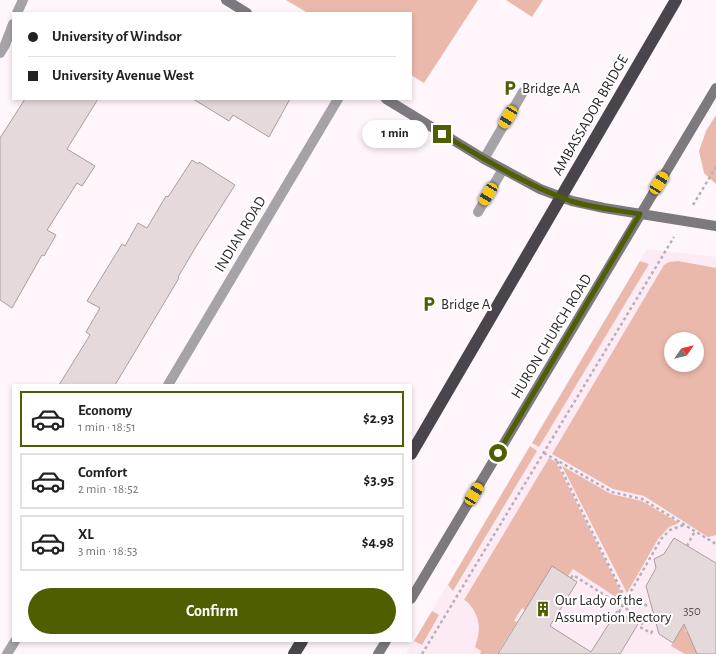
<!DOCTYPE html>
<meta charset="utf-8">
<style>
:root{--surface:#fff;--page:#f6f6f6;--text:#222;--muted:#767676;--line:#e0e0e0;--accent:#4f5e00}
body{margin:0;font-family:"Alegreya Sans",sans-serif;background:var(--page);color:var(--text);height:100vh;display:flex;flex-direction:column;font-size:15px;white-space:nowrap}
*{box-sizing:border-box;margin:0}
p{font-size:13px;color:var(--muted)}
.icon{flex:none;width:22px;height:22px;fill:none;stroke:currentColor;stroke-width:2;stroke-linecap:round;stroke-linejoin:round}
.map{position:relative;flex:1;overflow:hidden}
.panel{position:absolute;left:12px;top:384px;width:400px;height:258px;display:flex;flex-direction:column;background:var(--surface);border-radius:0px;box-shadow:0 2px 6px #0003}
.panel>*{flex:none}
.top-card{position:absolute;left:12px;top:12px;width:400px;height:88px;border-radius:0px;box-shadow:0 2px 6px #0003;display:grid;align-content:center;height:88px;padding:0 16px;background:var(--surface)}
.needle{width:26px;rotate:56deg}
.buttons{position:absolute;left:664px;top:332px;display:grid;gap:8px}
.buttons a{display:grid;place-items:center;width:40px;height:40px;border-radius:50%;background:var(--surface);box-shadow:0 2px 6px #0003;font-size:20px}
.end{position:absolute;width:18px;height:18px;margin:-9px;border:5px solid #4f5e00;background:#fff;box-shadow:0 0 0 2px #fff}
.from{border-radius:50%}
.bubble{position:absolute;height:28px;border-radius:14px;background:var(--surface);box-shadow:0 2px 6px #0003;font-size:13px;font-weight:700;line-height:28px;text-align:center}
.car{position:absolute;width:12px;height:24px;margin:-12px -6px;border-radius:5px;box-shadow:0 0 3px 1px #0007;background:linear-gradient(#f5c518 24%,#345 0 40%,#f5c518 0 76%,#345 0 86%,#f5c518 0)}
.top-card b{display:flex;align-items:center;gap:14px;height:38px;font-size:15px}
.top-card b+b{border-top:1px solid var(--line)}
.top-card i{width:10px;height:10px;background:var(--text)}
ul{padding:7px 0 0;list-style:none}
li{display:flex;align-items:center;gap:12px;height:56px;margin:0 8px 6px;padding:0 8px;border:2px solid var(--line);border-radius:0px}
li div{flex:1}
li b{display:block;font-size:15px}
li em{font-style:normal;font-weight:700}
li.current{border-color:var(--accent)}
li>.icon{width:36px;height:36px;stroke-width:1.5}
.button{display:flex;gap:8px;margin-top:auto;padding:8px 16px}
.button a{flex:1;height:46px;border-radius:24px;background:var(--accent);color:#fff;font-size:16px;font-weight:700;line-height:46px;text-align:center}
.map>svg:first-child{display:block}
.built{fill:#fcebf5;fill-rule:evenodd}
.green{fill:#eab9ab;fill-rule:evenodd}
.building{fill:#e5d9db;stroke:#a99e9f}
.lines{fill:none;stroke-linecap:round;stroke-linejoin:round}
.path{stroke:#b7b0b4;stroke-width:2.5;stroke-dasharray:3 3;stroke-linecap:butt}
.lane{stroke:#a5a3a7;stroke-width:10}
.street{stroke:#a5a3a7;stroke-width:10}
.secondary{stroke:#7d7a7f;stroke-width:10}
.highway{stroke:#4a454c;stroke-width:12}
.highway-bridge{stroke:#4a454c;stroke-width:12}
.route{stroke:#4f5e00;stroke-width:5}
.labels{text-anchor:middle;stroke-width:4;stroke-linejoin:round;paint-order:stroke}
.number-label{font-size:13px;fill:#5a5456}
.poi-label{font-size:15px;fill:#2b282a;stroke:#fff;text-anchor:start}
.street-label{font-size:15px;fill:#2b282a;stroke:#fff}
</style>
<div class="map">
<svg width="716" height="654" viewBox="0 0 716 654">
<rect width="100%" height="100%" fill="#fef6fa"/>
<path class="built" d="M647,249L716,257V654H406ZM671,339H697V365H671Z"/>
<g class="green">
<polygon points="286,0 478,0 424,83 411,75 411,13 308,13"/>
<polygon points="506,0 543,0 532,17"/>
<polygon points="716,115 716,184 704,173 699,151 706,131"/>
<polygon points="640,261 649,264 539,447 532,443"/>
<path d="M678,261L716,268V535L708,537L644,496L613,489L552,454L664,265L669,262ZM671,339H697V365H671Z"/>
<polygon points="530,446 537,451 453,591 448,585"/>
<path d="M549,458L556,462L624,598L622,601L573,569L568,576L525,610L522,608L514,621L517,622L499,651L501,654H480L481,651L475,647C480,633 481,622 473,609C470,605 469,602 464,600Z"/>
<polygon points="562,466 611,494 642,501 679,523 669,527 658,539 627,593"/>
<polygon points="432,611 439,615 422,645 414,641"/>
<polygon points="689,616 692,618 685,631 697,638 697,654 685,654 671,646"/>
</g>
<g class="building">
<polygon points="25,99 98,99 67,149 95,166 82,186 77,183 47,230 56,235 44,256 42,255 12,308 0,300 0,138"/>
<polygon points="193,99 290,99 269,137 233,115 229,121"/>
<polygon points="192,160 198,164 199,162 235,185 197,245 178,277 179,278 115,385 59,385 90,335 86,332 100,308 87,301 122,244 125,246 138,223 147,228 166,196 168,197"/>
<polygon points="674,538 716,563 716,654 697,654 684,624 673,643 659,634 646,586 656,568 654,559 664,554"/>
<polygon points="552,566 577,582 550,626 591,652 617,611 638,624 620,654 498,654"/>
</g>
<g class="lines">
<g class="path">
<polyline points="693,205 716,167"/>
<polyline points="544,453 612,492 642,499 716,544"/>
<polyline points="557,461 626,600"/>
<polyline points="687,546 695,531"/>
<polyline points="571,578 573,575 644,620 640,627 651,633 653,630"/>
<polyline points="629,595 647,606"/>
<polyline points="619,612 661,539 670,530 684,525"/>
<polyline points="422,654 674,237"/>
</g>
<g class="lane">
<polyline points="484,159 523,92"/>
<polyline points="478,212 503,169"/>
</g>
<g class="street">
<polyline points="17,13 23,0"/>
<polyline points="0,53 5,45 13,24"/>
<polyline points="168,385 338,99"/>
<polyline points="7,654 15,641"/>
</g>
<g class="secondary">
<polyline points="226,0 247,13"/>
<polyline points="386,99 484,159 540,189 572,201 604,208 716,226"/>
<polyline points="411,599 716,88"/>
<polyline points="378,654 386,641"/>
</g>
<polyline class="highway" points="294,654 302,641"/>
<polyline class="highway-bridge" points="411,454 676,0"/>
</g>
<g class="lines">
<path class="route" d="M442,134C483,158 525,185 571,201C593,208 617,210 640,214L498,453"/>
</g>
<defs>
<symbol id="parking-bare" viewBox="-9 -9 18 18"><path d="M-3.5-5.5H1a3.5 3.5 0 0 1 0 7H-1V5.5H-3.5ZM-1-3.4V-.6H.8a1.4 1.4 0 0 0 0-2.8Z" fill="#4f5e00" stroke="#fff" stroke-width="2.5" paint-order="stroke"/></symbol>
<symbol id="building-bare" viewBox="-9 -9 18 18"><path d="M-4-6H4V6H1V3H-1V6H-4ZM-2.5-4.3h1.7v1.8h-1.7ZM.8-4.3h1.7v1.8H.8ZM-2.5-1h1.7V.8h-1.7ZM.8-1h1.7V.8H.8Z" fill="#4f5e00" stroke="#fff" stroke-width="2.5" paint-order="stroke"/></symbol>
</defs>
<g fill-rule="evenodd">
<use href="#parking-bare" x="499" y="77" width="22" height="22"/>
<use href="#parking-bare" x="418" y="293" width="22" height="22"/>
<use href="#building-bare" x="532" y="598" width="22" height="22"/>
</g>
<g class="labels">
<g class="number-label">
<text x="692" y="615">350</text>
</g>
<g class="poi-label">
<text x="522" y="93">Bridge AA</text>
<text x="441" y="309">Bridge A</text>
<text x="555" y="605">Our Lady of the<tspan x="555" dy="17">Assumption Rectory</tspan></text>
</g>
<g class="street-label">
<text transform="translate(590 115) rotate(-60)" y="5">AMBASSADOR BRIDGE</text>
<text transform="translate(240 234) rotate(-59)" y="5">INDIAN ROAD</text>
<text transform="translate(551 336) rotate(-59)" y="5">HURON CHURCH ROAD</text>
</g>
</g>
</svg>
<div class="buttons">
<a><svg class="needle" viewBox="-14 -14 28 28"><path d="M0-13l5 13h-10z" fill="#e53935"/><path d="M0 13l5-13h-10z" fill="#767676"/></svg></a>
</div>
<i class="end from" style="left:498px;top:453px"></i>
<i class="end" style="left:442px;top:134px"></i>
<div class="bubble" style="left:362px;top:120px;width:66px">1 min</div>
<i class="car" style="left:508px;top:117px;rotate:211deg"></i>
<i class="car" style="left:659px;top:183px;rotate:32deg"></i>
<i class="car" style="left:488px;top:194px;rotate:211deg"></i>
<i class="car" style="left:474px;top:494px;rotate:31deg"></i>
<div class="top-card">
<b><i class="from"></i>University of Windsor</b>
<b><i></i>University Avenue West</b>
</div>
<section class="panel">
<ul>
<li class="current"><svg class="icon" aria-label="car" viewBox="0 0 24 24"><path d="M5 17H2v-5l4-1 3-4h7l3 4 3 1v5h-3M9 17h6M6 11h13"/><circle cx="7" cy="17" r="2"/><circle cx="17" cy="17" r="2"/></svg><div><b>Economy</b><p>1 min · 18:51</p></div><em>$2.93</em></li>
<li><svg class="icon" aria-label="car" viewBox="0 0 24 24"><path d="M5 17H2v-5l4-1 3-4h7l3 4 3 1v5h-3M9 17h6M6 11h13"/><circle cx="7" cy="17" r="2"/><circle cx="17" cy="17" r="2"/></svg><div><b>Comfort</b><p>2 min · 18:52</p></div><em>$3.95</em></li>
<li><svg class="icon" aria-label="car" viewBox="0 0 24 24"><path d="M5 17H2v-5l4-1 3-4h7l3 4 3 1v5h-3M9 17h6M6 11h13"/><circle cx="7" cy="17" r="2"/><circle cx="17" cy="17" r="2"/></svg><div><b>XL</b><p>3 min · 18:53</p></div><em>$4.98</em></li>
</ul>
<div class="button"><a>Confirm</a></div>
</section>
</div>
